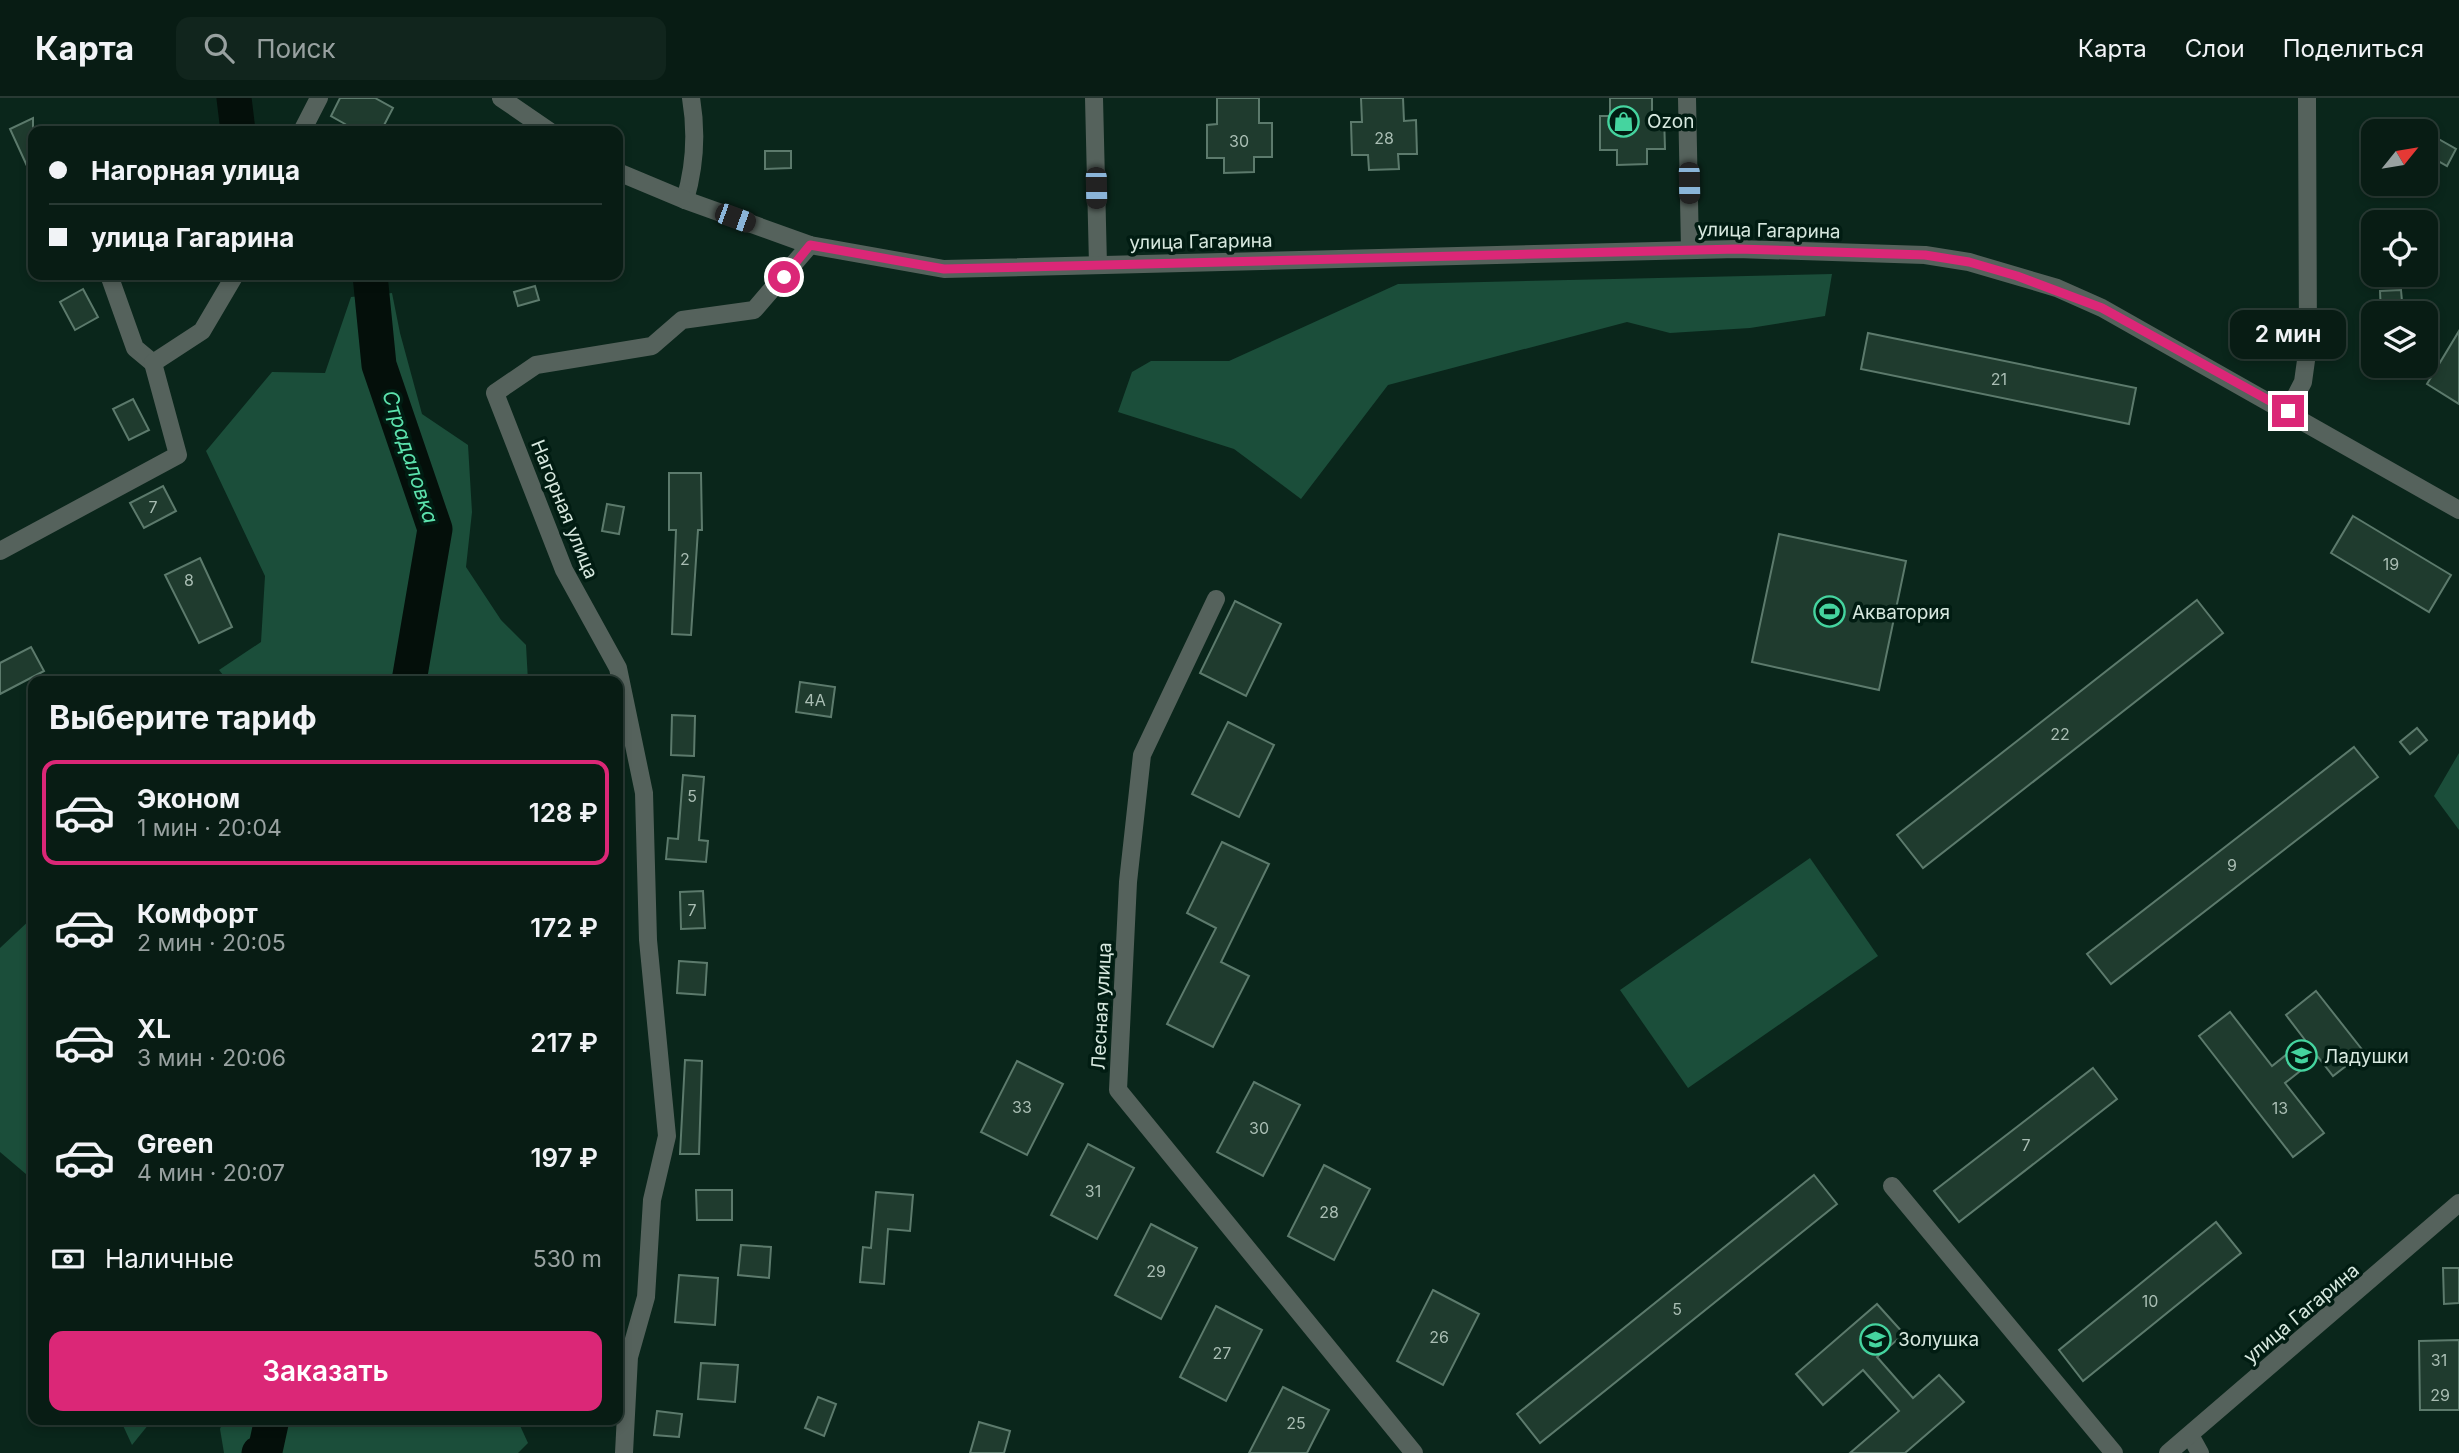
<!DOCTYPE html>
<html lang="ru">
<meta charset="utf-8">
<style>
:root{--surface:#081c14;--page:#11251d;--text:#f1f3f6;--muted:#98a1a0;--line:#293a34;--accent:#db2777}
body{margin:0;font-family:Inter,sans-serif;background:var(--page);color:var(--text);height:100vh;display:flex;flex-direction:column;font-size:26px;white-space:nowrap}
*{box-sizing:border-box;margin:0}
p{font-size:23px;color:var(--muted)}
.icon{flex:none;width:38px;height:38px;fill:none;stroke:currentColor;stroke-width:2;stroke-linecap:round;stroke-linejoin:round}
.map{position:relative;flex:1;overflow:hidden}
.drawer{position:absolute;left:28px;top:578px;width:595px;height:749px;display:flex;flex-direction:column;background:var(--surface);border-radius:14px;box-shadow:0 4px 10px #0003,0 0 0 2px var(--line)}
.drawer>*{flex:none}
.hud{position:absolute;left:28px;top:28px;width:595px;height:154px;border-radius:14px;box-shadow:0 4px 10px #0003,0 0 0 2px var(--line);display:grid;align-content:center;height:154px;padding:0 21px;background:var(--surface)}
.needle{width:46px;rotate:60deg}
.controls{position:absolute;left:2361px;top:21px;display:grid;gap:14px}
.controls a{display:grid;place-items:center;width:77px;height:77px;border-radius:14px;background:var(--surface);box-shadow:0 4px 10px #0003,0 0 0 2px var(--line);font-size:35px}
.end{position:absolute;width:32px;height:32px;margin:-16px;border:9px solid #db2777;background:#fff;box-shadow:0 0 0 4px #fff}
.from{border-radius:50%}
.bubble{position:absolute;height:49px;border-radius:14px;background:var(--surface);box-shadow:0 4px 10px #0003,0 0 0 2px var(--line);font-size:23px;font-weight:600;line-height:49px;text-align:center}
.car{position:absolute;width:21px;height:42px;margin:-21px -10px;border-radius:9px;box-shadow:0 0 5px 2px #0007;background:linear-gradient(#222 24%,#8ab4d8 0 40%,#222 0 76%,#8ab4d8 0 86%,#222 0)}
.hud b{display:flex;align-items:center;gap:24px;height:66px;font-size:26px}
.hud b+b{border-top:2px solid var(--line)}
.hud i{width:18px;height:18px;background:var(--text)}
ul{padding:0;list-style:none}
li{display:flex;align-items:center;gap:21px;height:105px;margin:0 14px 10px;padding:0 7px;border:4px solid transparent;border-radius:14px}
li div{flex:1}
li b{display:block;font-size:26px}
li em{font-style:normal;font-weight:600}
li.selected{border-color:var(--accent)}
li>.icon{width:63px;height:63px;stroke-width:1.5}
h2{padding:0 21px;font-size:32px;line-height:84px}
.pay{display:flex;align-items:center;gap:18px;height:77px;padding:0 21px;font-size:26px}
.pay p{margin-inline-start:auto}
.primary-button{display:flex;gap:14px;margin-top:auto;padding:14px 21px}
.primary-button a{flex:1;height:80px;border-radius:14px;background:var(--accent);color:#fff;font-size:28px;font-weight:600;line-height:80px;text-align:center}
header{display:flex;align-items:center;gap:42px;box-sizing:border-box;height:98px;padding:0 35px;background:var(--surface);border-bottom:2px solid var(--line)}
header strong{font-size:33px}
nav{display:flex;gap:38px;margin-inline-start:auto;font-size:24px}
.search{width:490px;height:63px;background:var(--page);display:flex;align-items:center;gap:18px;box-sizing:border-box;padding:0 24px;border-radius:14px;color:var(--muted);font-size:26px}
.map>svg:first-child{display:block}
.green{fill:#1b4e3a}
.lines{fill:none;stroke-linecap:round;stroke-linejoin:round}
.river{stroke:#040f0a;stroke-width:35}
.building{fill:#1f3b2e;stroke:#5c7a6c;stroke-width:2}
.minor{stroke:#55625c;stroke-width:18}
.tertiary{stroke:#55625c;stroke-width:18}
.route{stroke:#db2777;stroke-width:9}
.labels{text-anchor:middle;stroke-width:7;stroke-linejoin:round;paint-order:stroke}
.number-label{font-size:16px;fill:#a9bdb3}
.poi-label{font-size:19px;fill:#d7e8df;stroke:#011c12;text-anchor:start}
.street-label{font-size:19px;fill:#d7e8df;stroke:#011c12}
.water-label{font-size:21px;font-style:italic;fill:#5ce2ad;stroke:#011c12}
</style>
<header>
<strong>Карта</strong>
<div class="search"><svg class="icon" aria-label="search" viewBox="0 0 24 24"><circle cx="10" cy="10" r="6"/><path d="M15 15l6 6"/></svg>Поиск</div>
<nav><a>Карта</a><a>Слои</a><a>Поделиться</a></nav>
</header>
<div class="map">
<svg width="2459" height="1355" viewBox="0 0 2459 1355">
<rect width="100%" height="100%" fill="#0a261b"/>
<g class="green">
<polygon points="1832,176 1825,218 1750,230 1670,235 1627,224 1388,287 1301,401 1234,351 1118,314 1132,274 1151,263 1229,263 1398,186"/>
<polygon points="392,195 400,235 422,316 468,347 472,414 466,469 501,522 526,547 528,583 228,583 219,572 261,544 265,478 206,353 272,274 325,275 351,199"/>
<polygon points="2459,655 2459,732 2434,698"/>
<polygon points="1810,760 1878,858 1688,990 1620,892"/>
<polygon points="33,819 33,1082 0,1054 0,850"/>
<polygon points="120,1321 153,1321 132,1347"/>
<polygon points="224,1321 517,1321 528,1345 518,1355 224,1355 220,1331"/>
</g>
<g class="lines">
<g class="river">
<polyline points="234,0 238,33"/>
<polyline points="370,177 379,267 435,431 409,583"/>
<polyline points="259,1355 265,1353 272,1321"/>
</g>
</g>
<g class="building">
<polygon points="340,0 375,0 393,10 381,33 341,33 345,26 331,18"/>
<polygon points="1217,0 1259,0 1259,25 1272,25 1272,59 1254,59 1254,74 1224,75 1224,60 1207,60 1207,27 1217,26"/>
<polygon points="1361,0 1403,0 1404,23 1416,22 1417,56 1398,56 1399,71 1369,72 1368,57 1352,57 1351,24 1362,24"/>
<polygon points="1610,0 1652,0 1652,17 1664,17 1665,51 1647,51 1647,66 1617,67 1617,52 1600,52 1600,18 1610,18"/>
<polygon points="33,20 33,81 10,31"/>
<polygon points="2435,39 2456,51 2447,68 2426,56"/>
<polygon points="765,53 791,53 791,70 765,71"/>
<polygon points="535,188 539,202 518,208 514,194"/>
<polygon points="83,191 98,219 75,232 60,204"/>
<polygon points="2401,192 2403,215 2381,215 2380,193"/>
<polygon points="2459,233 2459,306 2427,286"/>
<polygon points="1868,235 2136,290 2129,326 1861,271"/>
<polygon points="133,301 149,332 129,342 113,311"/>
<polygon points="669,375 701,375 702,432 698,432 691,537 672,536 676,432 669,432"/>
<polygon points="163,388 176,413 144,430 130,405"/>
<polygon points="607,406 624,409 619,436 602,433"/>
<polygon points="2353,418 2451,477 2429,514 2331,455"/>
<polygon points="1779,436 1906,463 1879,592 1752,564"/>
<polygon points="200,460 232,529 199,545 165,477"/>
<polygon points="2197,502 2223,535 1923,770 1897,737"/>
<polygon points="1235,503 1281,526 1246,598 1200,575"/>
<polygon points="31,549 44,573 0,596 0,565"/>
<polygon points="800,584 835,589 831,619 796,614"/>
<polygon points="672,617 695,618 694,658 671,657"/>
<polygon points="1228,624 1274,647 1239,719 1192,696"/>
<polygon points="2417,630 2427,642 2410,656 2400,644"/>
<polygon points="2354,649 2378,679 2111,886 2087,856"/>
<polygon points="683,677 704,679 699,742 708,743 706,764 666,761 668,740 678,741"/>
<polygon points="1222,744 1269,766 1221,864 1249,878 1213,949 1167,926 1216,830 1187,815"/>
<polygon points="703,793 705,830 681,831 680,794"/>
<polygon points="679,863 707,865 705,897 677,895"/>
<polygon points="2316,893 2364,954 2333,978 2318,959 2285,985 2324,1035 2293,1059 2199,938 2230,914 2272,968 2305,942 2286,917"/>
<polygon points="685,962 702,963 699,1056 680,1056"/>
<polygon points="1017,963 1063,986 1027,1057 981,1034"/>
<polygon points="2093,970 2117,1001 1959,1124 1934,1093"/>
<polygon points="1254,984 1300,1007 1263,1078 1217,1054"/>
<polygon points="1088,1046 1134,1070 1097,1141 1051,1117"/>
<polygon points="1324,1067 1370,1091 1334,1162 1288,1138"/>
<polygon points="1814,1077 1837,1106 1540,1345 1517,1316"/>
<polygon points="696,1092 732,1092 732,1122 697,1122"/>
<polygon points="876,1094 913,1097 910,1133 888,1131 884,1186 860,1184 863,1149 871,1150"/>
<polygon points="2216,1124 2241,1155 2083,1283 2059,1252"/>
<polygon points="1151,1126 1197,1150 1161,1221 1115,1197"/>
<polygon points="741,1147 771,1149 769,1180 738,1177"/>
<polygon points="2443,1170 2459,1170 2459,1205 2444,1206"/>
<polygon points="679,1177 718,1180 715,1227 675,1224"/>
<polygon points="1433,1192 1479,1216 1443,1287 1397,1263"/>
<polygon points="1877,1206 1904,1236 1877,1259 1913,1300 1939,1277 1964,1304 1905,1355 1850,1355 1899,1313 1863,1272 1823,1307 1796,1276"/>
<polygon points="1216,1208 1262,1232 1226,1303 1180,1279"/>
<polygon points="2459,1242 2459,1312 2420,1312 2419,1243"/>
<polygon points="701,1265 738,1267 735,1304 698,1301"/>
<polygon points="1283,1289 1329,1312 1314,1341 1307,1355 1249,1355"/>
<polygon points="818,1299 836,1306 824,1338 805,1330"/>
<polygon points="657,1313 682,1316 679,1339 654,1337"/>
<polygon points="979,1324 1010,1333 1004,1355 970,1355"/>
</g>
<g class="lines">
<g class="minor">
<polyline points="1094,0 1098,167"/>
<polyline points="1687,0 1690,152"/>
<polyline points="302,33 319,0"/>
<path d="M685,102C695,68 697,35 691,0"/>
<polyline points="109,177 135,250 153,265"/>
<polyline points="0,453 178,357 153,265 202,233 235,177"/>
<polyline points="1216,501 1142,657 1128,784 1118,992 1414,1355"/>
<polyline points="1892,1088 2114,1355"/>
<polyline points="2190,1337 2200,1355"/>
<polyline points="624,1355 629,1259 646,1199 652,1102 667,1038 648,842 644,695 618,570 564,472 495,295 536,267 652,248 682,222 754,212 810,147"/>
<polyline points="2168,1355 2459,1105"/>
</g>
<g class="tertiary">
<polyline points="501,0 549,33"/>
<polyline points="618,74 685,102 810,147 944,171 1737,151 1925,157 1969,164 2057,190 2102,210 2459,412"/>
<polyline points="2288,313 2303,284 2308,248 2307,0"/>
</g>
</g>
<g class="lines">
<polyline class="route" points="784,179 810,147 944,171 1737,151 1925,157 1969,164 2017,178 2102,210 2288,313"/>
</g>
<defs>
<symbol id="shop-ring" viewBox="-11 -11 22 22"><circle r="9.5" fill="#011c12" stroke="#45d49f" stroke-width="1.5"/><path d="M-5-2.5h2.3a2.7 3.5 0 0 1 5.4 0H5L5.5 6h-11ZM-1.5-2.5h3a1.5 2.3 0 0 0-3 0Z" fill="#45d49f"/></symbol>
<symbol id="stadium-ring" viewBox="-11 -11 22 22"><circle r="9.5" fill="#011c12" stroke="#45d49f" stroke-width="1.5"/><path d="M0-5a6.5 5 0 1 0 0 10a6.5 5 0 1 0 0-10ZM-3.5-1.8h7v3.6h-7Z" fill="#45d49f"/></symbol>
<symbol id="school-ring" viewBox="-11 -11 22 22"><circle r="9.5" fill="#011c12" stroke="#45d49f" stroke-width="1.5"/><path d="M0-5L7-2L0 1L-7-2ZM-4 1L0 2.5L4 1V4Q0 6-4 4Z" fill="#45d49f"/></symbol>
</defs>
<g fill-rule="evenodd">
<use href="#shop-ring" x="1606" y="6" width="35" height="35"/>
<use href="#stadium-ring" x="1812" y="496" width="35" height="35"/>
<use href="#school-ring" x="2284" y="940" width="35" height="35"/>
<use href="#school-ring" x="1858" y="1224" width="35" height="35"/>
</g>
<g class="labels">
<g class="number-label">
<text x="1384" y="46">28</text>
<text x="1239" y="49">30</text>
<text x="1999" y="287">21</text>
<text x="153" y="415">7</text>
<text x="685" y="467">2</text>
<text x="2391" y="472">19</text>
<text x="189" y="488">8</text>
<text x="815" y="608">4А</text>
<text x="2060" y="642">22</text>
<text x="692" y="704">5</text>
<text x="2232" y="773">9</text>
<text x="692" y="818">7</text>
<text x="1022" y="1015">33</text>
<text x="2280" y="1016">13</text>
<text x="1259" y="1036">30</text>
<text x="2026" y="1053">7</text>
<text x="1093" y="1099">31</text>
<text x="1329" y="1120">28</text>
<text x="1156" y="1179">29</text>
<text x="2150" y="1209">10</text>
<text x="1677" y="1217">5</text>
<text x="1439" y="1245">26</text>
<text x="1222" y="1261">27</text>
<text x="2439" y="1268">31</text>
<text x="2440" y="1303">29</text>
<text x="1296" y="1331">25</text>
</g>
<g class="poi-label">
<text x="1647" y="30">Ozon</text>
<text x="1852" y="521">Акватория</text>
<text x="2324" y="965">Ладушки</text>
<text x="1898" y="1248">Золушка</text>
</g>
<g class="street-label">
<text transform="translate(1769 132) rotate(1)" y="7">улица Гагарина</text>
<text transform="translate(1201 143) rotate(-1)" y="7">улица Гагарина</text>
<text transform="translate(565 411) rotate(68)" y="7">Нагорная улица</text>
<text transform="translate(1101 908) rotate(-87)" y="7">Лесная улица</text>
<text transform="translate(2301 1215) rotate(-40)" y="7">улица Гагарина</text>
</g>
<g class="water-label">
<text transform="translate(410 359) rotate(72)" y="7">Страдаловка</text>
</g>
</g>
</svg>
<div class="controls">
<a><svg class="needle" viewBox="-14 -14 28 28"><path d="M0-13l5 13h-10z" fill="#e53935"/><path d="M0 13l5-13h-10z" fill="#98a1a0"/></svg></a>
<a><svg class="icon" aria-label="locate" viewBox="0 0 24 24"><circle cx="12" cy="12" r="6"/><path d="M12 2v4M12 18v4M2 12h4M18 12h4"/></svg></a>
<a><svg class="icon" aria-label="layers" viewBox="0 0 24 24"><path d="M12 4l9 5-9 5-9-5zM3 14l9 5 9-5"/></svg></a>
</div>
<i class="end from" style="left:784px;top:179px"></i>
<i class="end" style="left:2288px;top:313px"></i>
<div class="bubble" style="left:2230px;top:212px;width:116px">2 мин</div>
<i class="car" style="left:1689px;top:85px;rotate:179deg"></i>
<i class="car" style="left:1096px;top:90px;rotate:179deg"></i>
<i class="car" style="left:735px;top:120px;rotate:110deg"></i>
<div class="hud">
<b><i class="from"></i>Нагорная улица</b>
<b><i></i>улица Гагарина</b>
</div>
<section class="drawer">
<h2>Выберите тариф</h2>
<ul>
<li class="selected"><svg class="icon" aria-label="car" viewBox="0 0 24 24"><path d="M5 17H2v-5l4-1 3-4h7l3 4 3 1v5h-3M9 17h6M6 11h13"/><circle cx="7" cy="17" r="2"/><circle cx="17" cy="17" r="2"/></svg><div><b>Эконом</b><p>1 мин · 20:04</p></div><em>128 ₽</em></li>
<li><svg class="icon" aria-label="car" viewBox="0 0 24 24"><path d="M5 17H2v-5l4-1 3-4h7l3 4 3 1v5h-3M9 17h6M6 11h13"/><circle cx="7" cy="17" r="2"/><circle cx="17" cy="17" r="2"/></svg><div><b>Комфорт</b><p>2 мин · 20:05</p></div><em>172 ₽</em></li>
<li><svg class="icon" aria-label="car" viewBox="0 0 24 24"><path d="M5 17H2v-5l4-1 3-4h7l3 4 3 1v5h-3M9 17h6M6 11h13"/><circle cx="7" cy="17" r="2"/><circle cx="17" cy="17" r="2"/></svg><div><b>XL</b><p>3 мин · 20:06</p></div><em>217 ₽</em></li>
<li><svg class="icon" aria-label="car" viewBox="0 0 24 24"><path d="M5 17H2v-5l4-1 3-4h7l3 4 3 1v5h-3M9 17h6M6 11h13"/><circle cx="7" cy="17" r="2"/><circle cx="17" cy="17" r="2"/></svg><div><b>Green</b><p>4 мин · 20:07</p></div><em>197 ₽</em></li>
</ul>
<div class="pay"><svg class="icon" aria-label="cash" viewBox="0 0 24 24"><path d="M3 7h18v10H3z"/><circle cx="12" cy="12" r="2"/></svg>Наличные<p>530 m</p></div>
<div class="primary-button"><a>Заказать</a></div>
</section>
</div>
